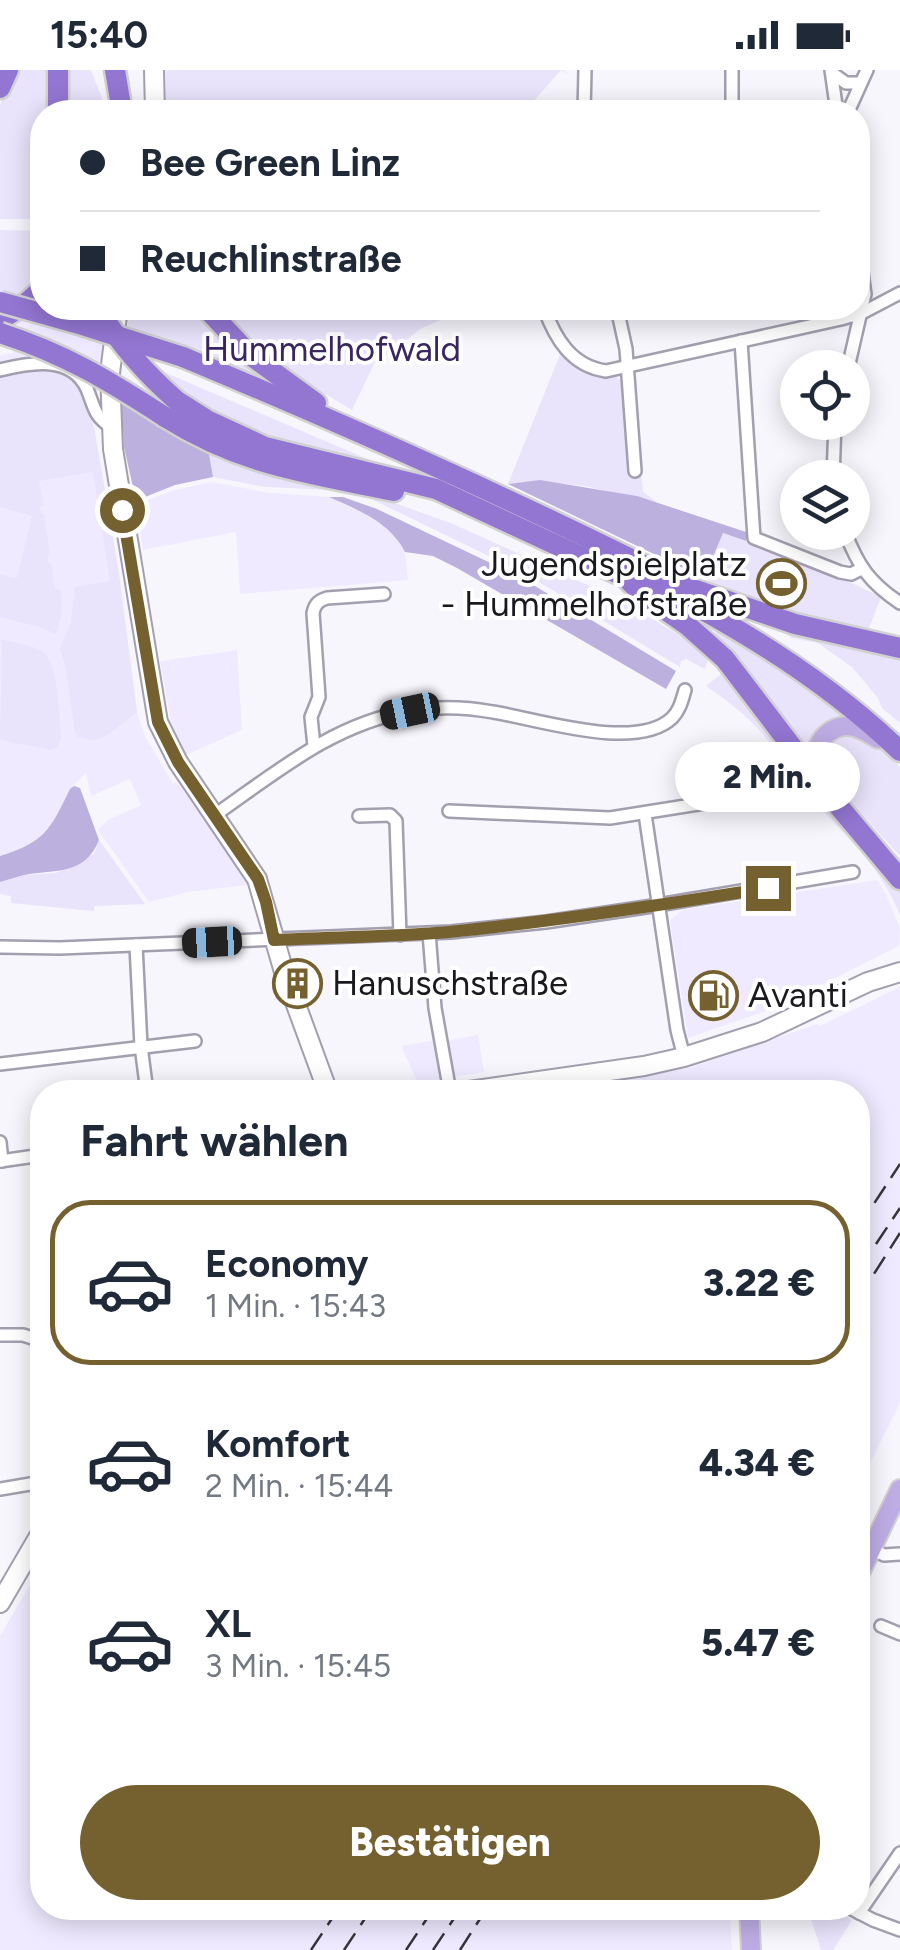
<!DOCTYPE html>
<html lang="de">
<meta charset="utf-8">
<style>
:root{--surface:#fff;--page:#f2f2f3;--text:#1f2937;--muted:#747a83;--line:#e0e1e3;--accent:#75602f}
body{margin:0;font-family:Figtree,sans-serif;background:var(--page);color:var(--text);height:100vh;display:flex;flex-direction:column;font-size:38px;white-space:nowrap}
*{box-sizing:border-box;margin:0}
p{font-size:32px;color:var(--muted)}
.icon{flex:none;width:55px;height:55px;fill:none;stroke:currentColor;stroke-width:2;stroke-linecap:round;stroke-linejoin:round}
.map{position:relative;flex:1;overflow:hidden}
.details{position:absolute;left:30px;top:1010px;width:840px;height:840px;display:flex;flex-direction:column;background:var(--surface);border-radius:40px;box-shadow:0 5px 25px #0003}
.details>*{flex:none}
.guide{position:absolute;left:30px;top:30px;width:840px;height:220px;border-radius:40px;box-shadow:0 5px 25px #0003;display:grid;align-content:center;height:220px;padding:0 50px;background:var(--surface)}
.tools{position:absolute;left:780px;top:280px;display:grid;gap:20px}
.tools a{display:grid;place-items:center;width:90px;height:90px;border-radius:50%;background:var(--surface);box-shadow:0 5px 25px #0003;font-size:50px}
.end{position:absolute;width:45px;height:45px;margin:-22px;border:12px solid #75602f;background:#fff;box-shadow:0 0 0 5px #fff}
.from{border-radius:50%}
.bubble{position:absolute;height:70px;border-radius:35px;background:var(--surface);box-shadow:0 5px 25px #0003;font-size:32px;font-weight:800;line-height:70px;text-align:center}
.car{position:absolute;width:30px;height:60px;margin:-30px -15px;border-radius:12px;box-shadow:0 0 8px 2px #0007;background:linear-gradient(#222 24%,#8ab4d8 0 40%,#222 0 76%,#8ab4d8 0 86%,#222 0)}
.guide b{display:flex;align-items:center;gap:35px;height:95px;font-size:38px}
.guide b+b{border-top:2px solid var(--line)}
.guide i{width:25px;height:25px;background:var(--text)}
ul{padding:0;list-style:none}
li{display:flex;align-items:center;gap:30px;height:165px;margin:0 20px 15px;padding:0 30px;border:5px solid transparent;border-radius:40px}
li div{flex:1}
li b{display:block;font-size:38px}
li em{font-style:normal;font-weight:800}
li.active{border-color:var(--accent)}
li>.icon{width:90px;height:90px;stroke-width:1.5}
h2{padding:0 50px;font-size:45px;line-height:120px}
.button{display:flex;gap:20px;margin-top:auto;padding:20px 50px}
.button a{flex:1;height:115px;border-radius:60px;background:var(--accent);color:#fff;font-size:40px;font-weight:800;line-height:115px;text-align:center}
.status{display:flex;justify-content:space-between;align-items:center;height:70px;padding:0 50px;background:var(--surface);direction:ltr}
.status svg{height:28px;fill:currentColor}
.map>svg:first-child{display:block}
.built{fill:#efeaff}
.green{fill:#e9e3fb}
.forest{fill:#bcb0df}
.lines{fill:none;stroke-linecap:round;stroke-linejoin:round}
.street-casing{stroke:#a39faf;stroke-width:16}
.secondary-casing{stroke:#a39faf;stroke-width:22}
.primary-casing{stroke:#d1d1d2;stroke-width:22}
.highway-casing{stroke:#d1d1d2;stroke-width:25}
.street{stroke:#fff;stroke-width:11}
.secondary{stroke:#fff;stroke-width:18}
.primary{stroke:#beade4;stroke-width:18}
.highway{stroke:#9376d2;stroke-width:20}
.rail{stroke:#37353c;stroke-width:2.5;stroke-dasharray:20 10;stroke-linecap:butt}
.highway-bridge-casing{stroke:#d1d1d2;stroke-width:25;stroke-linecap:butt}
.highway-bridge{stroke:#9376d2;stroke-width:20}
.route{stroke:#75602f;stroke-width:12}
.labels{text-anchor:middle;stroke-width:8;stroke-linejoin:round;paint-order:stroke}
.park-label{font-size:35px;fill:#3a2760;stroke:#fff}
.poi-label{font-size:35px;fill:#1a191f;stroke:#fff;text-anchor:start}
</style>
<div class="status"><b>15:40</b><svg viewBox="0 0 49 12"><path d="M0 12V9h3v3zM5 12V6h3v6zM10 12V3h3v9zM15 12V0h3v12zM26 1h20v11H26zM47 4h2v5h-2z"/></svg></div>
<div class="map">
<svg width="900" height="1880" viewBox="0 0 900 1880">
<rect width="100%" height="100%" fill="#f8f6fd"/>
<g class="built">
<polygon points="42,232 42,238 108,238 103,258 100,321 84,323 94,358 108,435 137,642 144,664 173,714 177,712 213,762 247,815 188,822 149,832 98,760 108,750 141,735 130,709 91,726 86,703 70,719 55,750 45,763 28,777 0,786 0,285 13,283 14,251"/>
<polygon points="211,412 271,423 329,427 372,447 393,463 400,472 405,482 408,510 240,524 236,462 143,480 136,435 171,421"/>
<polygon points="237,580 242,660 186,685 171,651 160,591"/>
<polygon points="877,810 886,824 900,859 899,876 777,937 688,968 670,850 683,840"/>
<polygon points="900,917 900,1333 870,1393 858,1412 858,1022 549,1022 549,1020 690,998 817,954 820,956"/>
<polygon points="478,965 484,1002 452,1007 445,971"/>
<polygon points="437,970 444,1009 418,1013 401,976"/>
<polygon points="42,1494 42,1838 732,1838 730,1847 732,1880 0,1880 0,1566"/>
</g>
<g class="green">
<polygon points="17,0 46,0 46,42 42,42 42,149 0,149 0,35"/>
<polygon points="69,0 91,0 102,28 103,42 68,42"/>
<polygon points="166,0 564,0 568,4 561,0 524,42 166,42"/>
<polygon points="0,160 42,161 42,208 20,227 0,223"/>
<polygon points="131,238 199,238 295,326 213,289 127,258"/>
<polygon points="223,238 469,238 422,258 374,294 352,340 292,304 236,254"/>
<path d="M561,282C570,290 577,299 589,303C601,307 611,303 621,310L630,404H641L643,422L657,432L585,416L540,411L508,414Z"/>
<path d="M43,297L70,304L84,322L94,358L119,503L137,642C127,649 105,670 94,670C88,670 83,667 77,667L75,662L66,599L60,578L71,553L73,530L75,529L74,517L110,511L93,402L39,411L43,435L40,436L41,443L44,444L50,485L48,486V493H51L55,519H60C63,535 62,548 56,564L40,557L0,547V505L17,508L32,446L0,437V304Z"/>
<path d="M159,300L386,397C303,378 221,365 159,300Z"/>
<polygon points="209,384 249,399 292,411 378,427 453,454 592,517 654,550 700,578 709,586 705,599 686,589 681,591 680,597 524,503 365,426 351,421 265,417 213,407"/>
<polygon points="723,463 833,504 881,527 868,561 794,546 740,526 704,508"/>
<polygon points="771,554 815,564 826,573 900,588 900,653 882,638 878,628 852,597 818,573 792,568"/>
<polygon points="717,561 804,610 851,650 811,689 713,568"/>
<path d="M0,569C14,573 34,574 45,584C59,597 59,650 61,669L58,677L51,680L0,670L2,573Z"/>
<path d="M725,601L823,730L900,819V845C877,788 839,762 801,717C787,699 775,678 760,661C744,643 725,629 706,616Z"/>
<polygon points="849,661 879,675 900,697 900,786 848,729 823,695 827,672"/>
<polygon points="99,770 145,834 94,836 94,841 11,833 11,826 0,824 0,812 25,805 56,803 94,784"/>
<polygon points="809,1838 833,1838 852,1850 833,1880 821,1880 809,1843 804,1842"/>
</g>
<g class="forest">
<polygon points="121,330 168,361 209,384 213,407 175,415 140,429 135,426 124,377"/>
<polygon points="540,410 637,426 746,462 746,471 723,463 704,508 508,414"/>
<path d="M329,427H343L377,439L520,507L676,601L666,619L457,498L433,486L405,482C390,452 358,440 329,427Z"/>
<path d="M74,716L80,718L99,770C85,806 55,799 24,805C16,807 8,810 0,812V786C45,772 50,760 70,719Z"/>
</g>
<g class="lines">
<defs>
<g id="street">
<polyline points="732,0 732,42"/>
<polyline points="831,0 837,42"/>
<polyline points="832,3 846,13 860,13"/>
<polyline points="584,42 585,0"/>
<polyline points="848,42 867,0"/>
<path d="M544,238C555,268 571,296 606,301L841,249L862,243L900,223"/>
<polyline points="617,238 626,279 635,401"/>
<polyline points="741,271 754,468 840,502 851,504 861,499"/>
<polyline points="848,298 865,224 858,173"/>
<path d="M0,300C29,293 71,284 87,319C95,338 93,345 112,358"/>
<polyline points="833,408 835,352"/>
<path d="M845,462C858,496 870,513 900,533"/>
<path d="M314,676L311,647L319,627L313,543C315,534 318,531 327,528L384,524"/>
<polyline points="449,741 610,748 755,725 770,719"/>
<polyline points="645,744 677,960 684,987"/>
<path d="M215,745C277,702 333,654 409,641C437,636 466,637 493,642C538,649 636,682 672,648C680,640 682,630 685,620"/>
<polyline points="359,746 390,745 396,751 400,865"/>
<polyline points="429,863 435,938 450,1022"/>
<polyline points="136,875 141,976 147,1022"/>
<polyline points="0,877 60,878 451,862 546,852 646,837 853,802"/>
<polyline points="0,994 195,971"/>
<polyline points="0,1072 2,1091"/>
<polyline points="0,1091 42,1085"/>
<polyline points="0,1265 23,1265 42,1271"/>
<polyline points="0,1419 42,1412"/>
<polyline points="871,1479 884,1485 900,1484"/>
<polyline points="881,1556 900,1564"/>
<polyline points="850,1838 873,1850 900,1860"/>
<polyline points="859,1843 900,1783"/>
</g>
<g id="secondary">
<polyline points="154,0 155,42"/>
<polyline points="118,238 110,303 113,379 158,652 178,692 257,809 284,902 328,1022"/>
<polyline points="462,1022 644,996 684,987 762,962 868,912 900,902"/>
<polyline points="0,1533 42,1461"/>
</g>
<g id="primary">
<path d="M831,714C824,706 817,696 817,685C817,668 833,655 849,656C861,657 869,664 878,669"/>
<polyline points="858,1507 900,1419"/>
<polyline points="749,1838 751,1880"/>
</g>
<g id="highway">
<polyline points="115,0 122,42"/>
<polyline points="0,18 8,0"/>
<polyline points="58,42 58,0"/>
<polyline points="206,238 250,285 316,333"/>
<polyline points="0,250 25,234 42,219"/>
<path d="M183,287C348,356 513,429 673,510"/>
<path d="M177,331L207,350L265,377L436,419L625,507C661,516 692,534 724,552C788,589 847,630 900,681"/>
<path d="M165,347C243,396 307,403 394,421"/>
<polyline points="630,512 644,525 687,555 725,589 825,720 900,809"/>
<polyline points="684,516 795,554 900,578"/>
</g>
</defs>
<use href="#street" class="street-casing"/>
<use href="#secondary" class="secondary-casing"/>
<use href="#primary" class="primary-casing"/>
<use href="#highway" class="highway-casing"/>
<use href="#street" class="street"/>
<use href="#secondary" class="secondary"/>
<use href="#primary" class="primary"/>
<use href="#highway" class="highway"/>
<g class="rail">
<polyline points="858,1158 900,1094"/>
<polyline points="876,1174 900,1138"/>
<polyline points="858,1229 900,1163"/>
<polyline points="311,1880 339,1838"/>
<polyline points="344,1880 372,1838"/>
<polyline points="406,1880 434,1838"/>
<polyline points="433,1880 461,1838"/>
<polyline points="460,1880 487,1838"/>
</g>
<defs>
<g id="highway-bridge">
<polyline points="0,232 76,253 183,287"/>
<path d="M98,238C119,274 145,303 177,331"/>
<path d="M0,263C65,284 108,310 165,347"/>
</g>
</defs>
<use href="#highway-bridge" class="highway-bridge-casing"/>
<use href="#highway-bridge" class="highway-bridge"/>
</g>
<g class="lines">
<path class="route" d="M122,440L158,652L178,692L258,809L266,832L274,870C332,867 391,867 449,862C556,851 662,835 768,818"/>
</g>
<defs>
<symbol id="stadium-ring" viewBox="-11 -11 22 22"><circle r="9.5" fill="#fff" stroke="#75602f" stroke-width="1.5"/><path d="M0-5a6.5 5 0 1 0 0 10a6.5 5 0 1 0 0-10ZM-3.5-1.8h7v3.6h-7Z" fill="#75602f"/></symbol>
<symbol id="building-ring" viewBox="-11 -11 22 22"><circle r="9.5" fill="#fff" stroke="#75602f" stroke-width="1.5"/><path d="M-4-6H4V6H1V3H-1V6H-4ZM-2.5-4.3h1.7v1.8h-1.7ZM.8-4.3h1.7v1.8H.8ZM-2.5-1h1.7V.8h-1.7ZM.8-1h1.7V.8H.8Z" fill="#75602f"/></symbol>
<symbol id="fuel-ring" viewBox="-11 -11 22 22"><circle r="9.5" fill="#fff" stroke="#75602f" stroke-width="1.5"/><path d="M-5.5-6h7V0h2V4h1.3V-2.5L3-4.5l.8-.8L6-3V5H2.5V1h-1V6h-7ZM-4.2-4.7v3.2H.2V-4.7Z" fill="#75602f"/></symbol>
</defs>
<g fill-rule="evenodd">
<use href="#stadium-ring" x="754" y="486" width="55" height="55"/>
<use href="#building-ring" x="270" y="886" width="55" height="55"/>
<use href="#fuel-ring" x="686" y="898" width="55" height="55"/>
</g>
<g class="labels">
<g class="park-label">
<text x="332" y="291">Hummelhofwald</text>
</g>
<g class="poi-label">
<text x="747" y="506" text-anchor="end">Jugendspielplatz<tspan x="747" dy="40">- Hummelhofstraße</tspan></text>
<text x="332" y="925">Hanuschstraße</text>
<text x="748" y="937">Avanti</text>
</g>
</g>
</svg>
<div class="tools">
<a><svg class="icon" aria-label="locate" viewBox="0 0 24 24"><circle cx="12" cy="12" r="6"/><path d="M12 2v4M12 18v4M2 12h4M18 12h4"/></svg></a>
<a><svg class="icon" aria-label="layers" viewBox="0 0 24 24"><path d="M12 4l9 5-9 5-9-5zM3 14l9 5 9-5"/></svg></a>
</div>
<i class="end from" style="left:122px;top:440px"></i>
<i class="end" style="left:768px;top:818px"></i>
<div class="bubble" style="left:675px;top:672px;width:185px">2 Min.</div>
<i class="car" style="left:410px;top:641px;rotate:258deg"></i>
<i class="car" style="left:212px;top:872px;rotate:267deg"></i>
<div class="guide">
<b><i class="from"></i>Bee Green Linz</b>
<b><i></i>Reuchlinstraße</b>
</div>
<section class="details">
<h2>Fahrt wählen</h2>
<ul>
<li class="active"><svg class="icon" aria-label="car" viewBox="0 0 24 24"><path d="M5 17H2v-5l4-1 3-4h7l3 4 3 1v5h-3M9 17h6M6 11h13"/><circle cx="7" cy="17" r="2"/><circle cx="17" cy="17" r="2"/></svg><div><b>Economy</b><p>1 Min. · 15:43</p></div><em>3.22 €</em></li>
<li><svg class="icon" aria-label="car" viewBox="0 0 24 24"><path d="M5 17H2v-5l4-1 3-4h7l3 4 3 1v5h-3M9 17h6M6 11h13"/><circle cx="7" cy="17" r="2"/><circle cx="17" cy="17" r="2"/></svg><div><b>Komfort</b><p>2 Min. · 15:44</p></div><em>4.34 €</em></li>
<li><svg class="icon" aria-label="car" viewBox="0 0 24 24"><path d="M5 17H2v-5l4-1 3-4h7l3 4 3 1v5h-3M9 17h6M6 11h13"/><circle cx="7" cy="17" r="2"/><circle cx="17" cy="17" r="2"/></svg><div><b>XL</b><p>3 Min. · 15:45</p></div><em>5.47 €</em></li>
</ul>
<div class="button"><a>Bestätigen</a></div>
</section>
</div>
